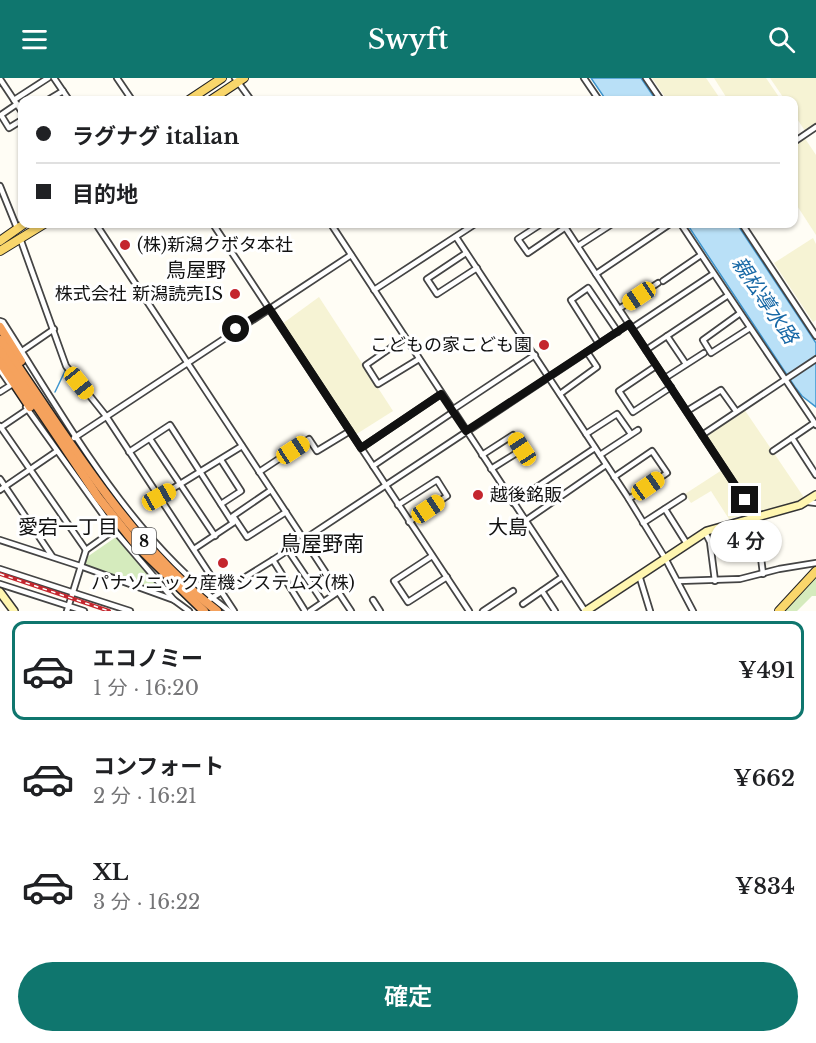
<!DOCTYPE html>
<html lang="ja">
<meta charset="utf-8">
<style>
:root{--surface:#fff;--page:#f6f6f6;--text:#202124;--muted:#757577;--line:#e0e0e0;--accent:#0f766e}
body{margin:0;font-family:"Libre Baskerville","Noto Sans JP",serif;background:var(--page);color:var(--text);height:100vh;display:flex;flex-direction:column;font-size:22px;white-space:nowrap}
*{box-sizing:border-box;margin:0}
p{font-size:20px;color:var(--muted)}
.icon{flex:none;width:33px;height:33px;fill:none;stroke:currentColor;stroke-width:2;stroke-linecap:round;stroke-linejoin:round}
.map{position:relative;height:533px;overflow:hidden}
.drawer{display:flex;flex-direction:column;background:var(--surface);flex:1}
.drawer>*{flex:none}
.top-card{position:absolute;left:18px;top:18px;width:780px;height:132px;border-radius:12px;box-shadow:0 2px 4px #0004;display:grid;align-content:center;height:132px;padding:0 18px;background:var(--surface)}
.end{position:absolute;width:27px;height:27px;margin:-14px;border:8px solid #111;background:#fff;box-shadow:0 0 0 3px #fff}
.from{border-radius:50%}
.bubble{position:absolute;height:42px;border-radius:21px;background:var(--surface);box-shadow:0 2px 4px #0004;font-size:20px;font-weight:600;line-height:42px;text-align:center}
.car{position:absolute;width:18px;height:36px;margin:-18px -9px;border-radius:8px;box-shadow:0 0 4px 2px #0007;background:linear-gradient(#f5c518 24%,#345 0 40%,#f5c518 0 76%,#345 0 86%,#f5c518 0)}
.top-card b{display:flex;align-items:center;gap:21px;height:57px;font-size:22px}
.top-card b+b{border-top:2px solid var(--line)}
.top-card i{width:15px;height:15px;background:var(--text)}
ul{padding:10px 0 0;list-style:none}
li{display:flex;align-items:center;gap:18px;height:99px;margin:0 12px 9px;padding:0 6px;border:3px solid transparent;border-radius:12px}
li div{flex:1}
li b{display:block;font-size:22px}
li em{font-style:normal;font-weight:600}
li.active{border-color:var(--accent)}
li>.icon{width:54px;height:54px;stroke-width:1.5}
.action{display:flex;gap:12px;margin-top:auto;padding:12px 18px}
.action a{flex:1;height:69px;border-radius:36px;background:var(--accent);color:#fff;font-size:24px;font-weight:600;line-height:69px;text-align:center}
header{display:flex;justify-content:space-between;align-items:center;height:78px;padding:0 18px;background:var(--accent);color:#fff;font-size:27px;font-weight:600}
.map>svg:first-child{display:block}
.farmland{fill:#f6f3d4}
.green{fill:#d5ebbd}
.water{fill:#b9e0f7;stroke:#3f96cf;stroke-width:1.5}
.lines{fill:none;stroke-linecap:round;stroke-linejoin:round}
.stream{stroke:#3f96cf;stroke-width:1.5}
.street-casing{stroke:#444;stroke-width:8}
.secondary-casing{stroke:#333;stroke-width:10}
.primary-casing{stroke:#222;stroke-width:10}
.highway-casing{stroke:#222;stroke-width:11}
.street{stroke:#fff;stroke-width:4.5}
.secondary{stroke:#fff6b0;stroke-width:7}
.primary{stroke:#f9d66b;stroke-width:8}
.highway{stroke:#f5a25d;stroke-width:8}
.rail-casing{stroke:#c4262e;stroke-width:4}
.rail{stroke:#fff;stroke-width:1.5;stroke-dasharray:4.5;stroke-linecap:butt}
.route{stroke:#111;stroke-width:8}
.poi-dot{fill:#c4262e;stroke:#fff;stroke-width:2}
.labels{text-anchor:middle;stroke-width:6;stroke-linejoin:round;paint-order:stroke}
.shield{fill:#fff;stroke:#585858;stroke-width:1.5}
.shield-label{font-size:16px;font-weight:bold;fill:#111}
.poi-label{font-size:18px;fill:#111;stroke:#fff;text-anchor:start}
.neighbourhood-label{font-size:20px;fill:#111;stroke:#fff}
.water-label{font-size:20px;font-style:italic;fill:#1768a6;stroke:#fff}
.quarter-label{font-size:21px;fill:#111;stroke:#fff}
</style>
<header><svg class="icon" aria-label="menu" viewBox="0 0 24 24"><path d="M4 6h16M4 12h16M4 18h16"/></svg>Swyft<svg class="icon" aria-label="search" viewBox="0 0 24 24"><circle cx="10" cy="10" r="6"/><path d="M15 15l6 6"/></svg></header>
<div class="map">
<svg width="816" height="533" viewBox="0 0 816 533">
<rect width="100%" height="100%" fill="#fffdf5"/>
<g class="farmland">
<polygon points="652,0 706,0 721,22 667,22"/>
<polygon points="714,0 766,0 781,22 728,22"/>
<polygon points="770,0 816,0 816,45 805,53 794,36 794,22 785,22"/>
<polygon points="804,59 816,77 816,157 794,123 794,66"/>
<polygon points="813,160 816,166 816,242 813,244 774,185"/>
<polygon points="319,219 393,333 355,357 282,246"/>
<polygon points="744,331 805,421 757,435 706,356"/>
<polygon points="722,392 751,435 729,441 711,413 691,425 685,416"/>
</g>
<g class="green">
<polygon points="116,459 162,512 161,514 85,488 87,479"/>
<polygon points="816,496 816,518 812,518 797,533 781,533"/>
</g>
<g class="water">
<polygon points="591,0 641,0 656,22 606,22"/>
<polygon points="687,146 737,146 816,265 816,329 802,318 795,309"/>
</g>
<g class="lines">
<g class="stream">
<polyline points="0,115 15,151"/>
<polyline points="55,314 65,293 59,276"/>
</g>
<defs>
<g id="street">
<polyline points="54,0 69,22"/>
<polyline points="117,0 132,22"/>
<polyline points="235,0 251,22"/>
<polyline points="584,0 599,22"/>
<polyline points="646,0 661,22"/>
<polyline points="0,1 22,34"/>
<polyline points="14,22 48,0"/>
<polyline points="48,22 63,13"/>
<polyline points="17,26 1,37 9,50 22,42"/>
<polyline points="794,64 816,49"/>
<polyline points="0,108 17,150"/>
<polyline points="96,146 351,533"/>
<polyline points="213,146 469,533"/>
<polyline points="331,146 585,533"/>
<polyline points="541,146 518,161 528,175 566,149"/>
<polyline points="563,146 756,439 763,496"/>
<path d="M681,146C725,213 771,280 816,347"/>
<polyline points="742,146 816,258"/>
<polyline points="456,159 627,418 665,480 693,533"/>
<polyline points="20,160 66,288 106,338 234,533"/>
<polyline points="578,168 612,146"/>
<polyline points="466,175 427,201 437,216 477,190"/>
<polyline points="596,196 670,146"/>
<polyline points="663,203 701,177"/>
<polyline points="374,212 475,146"/>
<polyline points="619,231 658,205"/>
<polyline points="739,236 703,262 711,275 750,250"/>
<path d="M0,243L3,244C69,347 129,458 229,533"/>
<polyline points="632,250 713,196"/>
<polyline points="667,258 686,286"/>
<polyline points="405,260 366,287 378,306 419,281"/>
<polyline points="599,266 571,222 588,210 618,254"/>
<polyline points="646,272 727,218"/>
<polyline points="22,273 54,251"/>
<polyline points="656,288 619,313 633,334 671,309"/>
<polyline points="0,292 9,305"/>
<polyline points="665,300 704,275"/>
<polyline points="0,314 11,307"/>
<polyline points="560,316 597,289 587,274"/>
<polyline points="26,329 114,452 174,522"/>
<polyline points="452,332 535,277"/>
<polyline points="687,333 721,312 736,333"/>
<polyline points="0,348 86,472"/>
<polyline points="0,350 28,331"/>
<polyline points="586,356 617,336 631,356"/>
<polyline points="702,357 816,281"/>
<polyline points="74,360 351,177"/>
<polyline points="792,360 816,397"/>
<polyline points="150,361 215,458"/>
<polyline points="361,370 441,316"/>
<polyline points="773,373 814,345"/>
<polyline points="129,374 170,347 233,445 194,471"/>
<polyline points="482,377 513,357 523,371 491,391"/>
<polyline points="600,377 638,352"/>
<polyline points="221,382 241,413 221,426"/>
<polyline points="373,388 453,334"/>
<polyline points="259,394 309,361 317,373 350,353"/>
<polyline points="614,399 652,373 667,395 629,421"/>
<polyline points="0,401 52,478"/>
<polyline points="0,412 57,373"/>
<polyline points="271,412 233,438 247,459 286,434"/>
<polyline points="159,419 242,368"/>
<polyline points="808,424 816,425"/>
<polyline points="513,425 595,370"/>
<polyline points="398,427 437,402 447,418 409,444"/>
<polyline points="665,431 687,466"/>
<polyline points="525,443 606,387"/>
<polyline points="643,445 683,419"/>
<polyline points="705,454 710,464 715,503"/>
<polyline points="0,462 80,488 174,522 189,533"/>
<polyline points="288,472 323,524"/>
<polyline points="432,478 394,503 408,524 447,499"/>
<polyline points="273,482 305,533"/>
<polyline points="0,491 130,533"/>
<polyline points="639,497 650,533"/>
<polyline points="678,503 740,501 779,491 816,485"/>
<polyline points="0,506 84,533"/>
<polyline points="542,513 555,533"/>
<polyline points="210,521 273,482 629,246"/>
<polyline points="373,522 380,533"/>
<polyline points="523,526 562,499"/>
<polyline points="67,533 86,472 114,452"/>
<polyline points="310,533 338,514"/>
<polyline points="483,533 513,513"/>
</g>
<g id="secondary">
<polyline points="0,514 14,533"/>
<polyline points="586,533 707,453 800,427 816,417"/>
</g>
<g id="primary">
<polyline points="189,22 222,0"/>
<polyline points="211,22 244,0"/>
<polyline points="0,163 24,146"/>
<polyline points="0,173 44,146"/>
<polyline points="779,533 816,493"/>
</g>
<g id="highway">
<polyline points="0,249 21,283"/>
<path d="M0,262C64,355 127,463 217,533"/>
<polyline points="0,273 98,419 137,468 204,533"/>
<polyline points="0,284 30,329"/>
</g>
</defs>
<use href="#street" class="street-casing"/>
<use href="#secondary" class="secondary-casing"/>
<use href="#primary" class="primary-casing"/>
<use href="#highway" class="highway-casing"/>
<use href="#street" class="street"/>
<use href="#secondary" class="secondary"/>
<use href="#primary" class="primary"/>
<use href="#highway" class="highway"/>
<defs>
<polyline id="rail" points="0,496 109,533"/>
</defs>
<use href="#rail" class="rail-casing"/>
<use href="#rail" class="rail"/>
</g>
<g class="lines">
<polyline class="route" points="236,251 269,230 361,370 441,316 466,353 629,246 745,422"/>
</g>
<g class="poi-dot">
<circle cx="125" cy="167" r="6"/>
<circle cx="235" cy="216" r="6"/>
<circle cx="544" cy="267" r="6"/>
<circle cx="478" cy="417" r="6"/>
<circle cx="223" cy="485" r="6"/>
</g>
<g class="labels">
<rect class="shield" x="132" y="450" width="24" height="26" rx="4.5"/>
<g class="shield-label">
<text x="144" y="469">8</text>
</g>
<g class="poi-label">
<text x="137" y="173">(株)新潟クボタ本社</text>
<text x="223" y="222" text-anchor="end">株式会社 新潟読売IS</text>
<text x="532" y="273" text-anchor="end">こどもの家こども園</text>
<text x="490" y="423">越後銘販</text>
<text x="223" y="511" text-anchor="middle">パナソニック産機システムズ(株)</text>
</g>
<g class="neighbourhood-label">
<text x="196" y="199">鳥屋野</text>
<text x="68" y="456">愛宕一丁目</text>
<text x="508" y="456">大島</text>
</g>
<g class="water-label">
<text transform="translate(765 222) rotate(56)" y="7">親松導水路</text>
</g>
<g class="quarter-label">
<text x="322" y="473">鳥屋野南</text>
</g>
</g>
</svg>
<i class="end from" style="left:236px;top:251px"></i>
<i class="end" style="left:745px;top:422px"></i>
<div class="bubble" style="left:710px;top:442px;width:72px">4 分</div>
<i class="car" style="left:639px;top:218px;rotate:236deg"></i>
<i class="car" style="left:79px;top:305px;rotate:141deg"></i>
<i class="car" style="left:522px;top:371px;rotate:327deg"></i>
<i class="car" style="left:293px;top:372px;rotate:57deg"></i>
<i class="car" style="left:648px;top:408px;rotate:55deg"></i>
<i class="car" style="left:159px;top:419px;rotate:61deg"></i>
<i class="car" style="left:428px;top:431px;rotate:56deg"></i>
<div class="top-card">
<b><i class="from"></i>ラグナグ italian</b>
<b><i></i>目的地</b>
</div>
</div>
<section class="drawer">
<ul>
<li class="active"><svg class="icon" aria-label="car" viewBox="0 0 24 24"><path d="M5 17H2v-5l4-1 3-4h7l3 4 3 1v5h-3M9 17h6M6 11h13"/><circle cx="7" cy="17" r="2"/><circle cx="17" cy="17" r="2"/></svg><div><b>エコノミー</b><p>1 分 · 16:20</p></div><em>¥491</em></li>
<li><svg class="icon" aria-label="car" viewBox="0 0 24 24"><path d="M5 17H2v-5l4-1 3-4h7l3 4 3 1v5h-3M9 17h6M6 11h13"/><circle cx="7" cy="17" r="2"/><circle cx="17" cy="17" r="2"/></svg><div><b>コンフォート</b><p>2 分 · 16:21</p></div><em>¥662</em></li>
<li><svg class="icon" aria-label="car" viewBox="0 0 24 24"><path d="M5 17H2v-5l4-1 3-4h7l3 4 3 1v5h-3M9 17h6M6 11h13"/><circle cx="7" cy="17" r="2"/><circle cx="17" cy="17" r="2"/></svg><div><b>XL</b><p>3 分 · 16:22</p></div><em>¥834</em></li>
</ul>
<div class="action"><a>確定</a></div>
</section>
